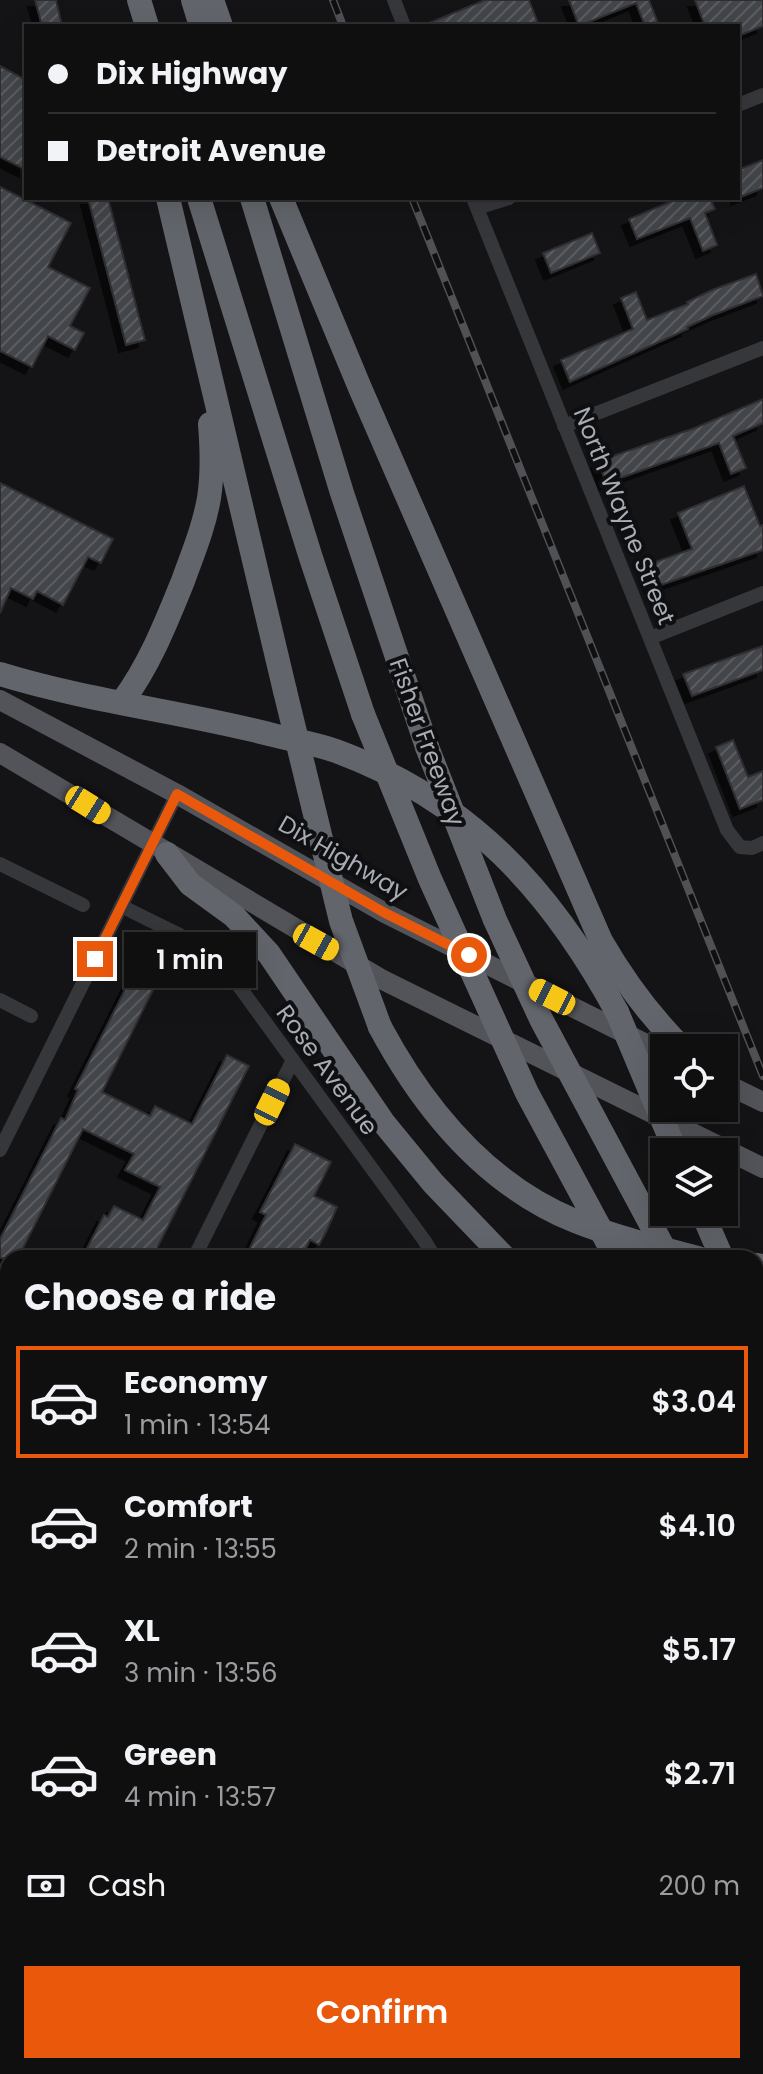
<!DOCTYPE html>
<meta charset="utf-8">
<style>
:root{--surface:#0f0f10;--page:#1d1d1e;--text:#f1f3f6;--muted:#9b9c9f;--line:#2f2f30;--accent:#ea580c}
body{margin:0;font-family:Poppins,sans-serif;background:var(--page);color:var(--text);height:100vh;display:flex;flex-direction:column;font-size:30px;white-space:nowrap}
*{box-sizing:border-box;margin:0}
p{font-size:26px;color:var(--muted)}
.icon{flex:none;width:44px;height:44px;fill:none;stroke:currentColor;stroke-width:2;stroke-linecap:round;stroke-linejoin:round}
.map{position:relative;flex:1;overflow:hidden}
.drawer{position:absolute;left:0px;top:1250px;width:764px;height:824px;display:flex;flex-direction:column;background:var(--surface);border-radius:24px 24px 0 0;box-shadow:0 8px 32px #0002,0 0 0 2px var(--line)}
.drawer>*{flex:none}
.hud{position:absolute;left:24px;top:24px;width:716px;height:176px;border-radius:0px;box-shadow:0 8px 32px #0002,0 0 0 2px var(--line);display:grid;align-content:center;height:176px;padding:0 24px;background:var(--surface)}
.fabs{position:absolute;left:650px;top:1034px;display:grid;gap:16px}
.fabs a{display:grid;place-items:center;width:88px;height:88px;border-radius:0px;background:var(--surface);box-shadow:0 8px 32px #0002,0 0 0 2px var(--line);font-size:40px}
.end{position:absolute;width:36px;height:36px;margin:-18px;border:10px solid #ea580c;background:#fff;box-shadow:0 0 0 4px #fff}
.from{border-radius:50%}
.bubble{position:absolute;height:56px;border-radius:0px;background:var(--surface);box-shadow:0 8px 32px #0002,0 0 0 2px var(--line);font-size:26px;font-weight:600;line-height:56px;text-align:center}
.car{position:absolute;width:24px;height:48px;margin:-24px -12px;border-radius:10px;box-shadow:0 0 6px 2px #0007;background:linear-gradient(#f5c518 24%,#345 0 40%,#f5c518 0 76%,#345 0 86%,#f5c518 0)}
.hud b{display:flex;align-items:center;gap:28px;height:76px;font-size:30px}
.hud b+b{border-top:2px solid var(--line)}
.hud i{width:20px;height:20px;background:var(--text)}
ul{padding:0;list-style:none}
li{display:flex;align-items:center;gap:24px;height:112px;margin:0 16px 12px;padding:0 8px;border:4px solid transparent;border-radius:0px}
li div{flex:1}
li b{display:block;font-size:30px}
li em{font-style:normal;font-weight:600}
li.active{border-color:var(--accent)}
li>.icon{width:72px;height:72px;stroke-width:1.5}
h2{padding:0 24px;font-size:36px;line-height:96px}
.pay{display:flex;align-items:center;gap:20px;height:88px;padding:0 24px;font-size:30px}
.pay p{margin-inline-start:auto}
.cta{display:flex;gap:16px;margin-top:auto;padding:16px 24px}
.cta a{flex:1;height:92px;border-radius:0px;background:var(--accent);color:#fff;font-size:32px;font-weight:600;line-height:92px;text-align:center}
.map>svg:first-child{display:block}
.building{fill:url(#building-hatch);stroke:#2f2f32;stroke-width:2;filter:url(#shadow)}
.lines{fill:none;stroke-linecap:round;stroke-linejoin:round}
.street{stroke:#36373b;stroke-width:14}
.primary{stroke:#525459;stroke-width:20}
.highway{stroke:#62656b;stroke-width:24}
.rail-casing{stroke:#4f5155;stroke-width:8}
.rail{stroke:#0f0f11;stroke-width:5;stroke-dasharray:15;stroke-linecap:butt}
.highway-bridge{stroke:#62656b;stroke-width:24}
.route{stroke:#ea580c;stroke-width:10}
.labels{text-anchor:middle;stroke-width:8;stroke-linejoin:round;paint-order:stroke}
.street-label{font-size:24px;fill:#a7acb5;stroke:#0f0f11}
</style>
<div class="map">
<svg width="763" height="2074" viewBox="0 0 763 2074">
<defs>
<pattern id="building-hatch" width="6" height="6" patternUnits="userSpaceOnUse" patternTransform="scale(2)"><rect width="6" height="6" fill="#434549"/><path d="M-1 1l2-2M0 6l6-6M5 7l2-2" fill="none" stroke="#5b5d61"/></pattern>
<filter id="shadow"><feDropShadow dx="-7" dy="7" stdDeviation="0" flood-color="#0009"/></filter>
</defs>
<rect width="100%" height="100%" fill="#141416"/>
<g class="building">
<polygon points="35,0 56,0 62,26 42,26"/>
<polygon points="485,0 529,0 539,26 422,26"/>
<polygon points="569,0 649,0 659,26 645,26 636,3 579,26"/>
<polygon points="695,0 763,0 763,26 738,36 738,26 705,26"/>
<polygon points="0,66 26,80 26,170 0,157"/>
<polygon points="763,160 763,188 738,198 738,170"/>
<polygon points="0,187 71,223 48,267 90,288 70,326 84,333 75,350 48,336 32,367 0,351"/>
<polygon points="88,198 108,198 145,340 126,345"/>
<polygon points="680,198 710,198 715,209 705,213 717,245 703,251 690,218 637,239 629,219"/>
<polygon points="592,233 600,253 551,273 543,253"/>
<polygon points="756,274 763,296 713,315 687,327 688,329 570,382 561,360 633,329 621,298 636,292 647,320 688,304 687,302 712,290"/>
<polygon points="763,399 763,423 733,436 746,468 731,474 719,443 606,483 598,461 695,428"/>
<polygon points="0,483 113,539 101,563 88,557 63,605 37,591 33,599 11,588 0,613"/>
<polygon points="744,486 760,526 763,525 763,550 652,588 644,566 692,549 678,513"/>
<polygon points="763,646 763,670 692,696 683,674"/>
<polygon points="733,740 748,777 763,771 763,800 740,809 716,747"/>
<polygon points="145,950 167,962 102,1092 150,1116 155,1106 192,1124 227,1055 249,1066 152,1258 82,1258 104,1215 108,1217 114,1206 143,1220 160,1187 125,1170 134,1154 83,1129 18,1258 0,1258 0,1239 61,1118 65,1120 78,1090 75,1089"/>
<polygon points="295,1144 331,1162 314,1196 337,1207 327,1230 319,1245 310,1240 301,1258 285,1258 270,1250 266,1258 245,1258 266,1215 260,1212"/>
</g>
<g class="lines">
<g class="street">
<polyline points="394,0 404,26"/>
<polyline points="738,105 763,95"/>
<polyline points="473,198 727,830 740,847 752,848 763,843"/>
<polyline points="477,208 509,198"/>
<polyline points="564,426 763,348"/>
<polyline points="650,638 763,593"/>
<polyline points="0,864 83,905"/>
<polyline points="121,906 202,946 225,967 424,1240 435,1258"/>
<polyline points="0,1000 31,1016"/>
<polyline points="0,1150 177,794"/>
<polyline points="194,1258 293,1060"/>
<polyline points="0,1297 8,1301"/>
<polyline points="0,1646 8,1630"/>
<polyline points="0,1865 8,1869"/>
</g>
<g class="primary">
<polyline points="0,700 177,794 385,913 664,1053"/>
<polyline points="0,753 383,980 763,1168"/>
<polyline points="724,1083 763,1102"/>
</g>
<g class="highway">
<polyline points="139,0 147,26"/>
<polyline points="193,0 201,26"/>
<polyline points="212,0 221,26"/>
<polyline points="168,198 285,691"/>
<polyline points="199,198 311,558 363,714"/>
<polyline points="252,198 342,493 427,747"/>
<path d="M281,198L360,388L601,941C624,981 649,1015 682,1048"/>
<path d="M0,674C91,702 186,712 277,736C297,741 317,744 336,751C469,800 551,890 617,1012"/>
<path d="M122,702C149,666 166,623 183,581C193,553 204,527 209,498C213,473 212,449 210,424"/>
<polyline points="167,854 190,884 234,916 269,954 383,1122 433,1183 505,1258"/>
<path d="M380,1027C424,1109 487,1185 575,1221C615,1237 656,1247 698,1258"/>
<polyline points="702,1212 722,1258"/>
<polyline points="756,1265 763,1266"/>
<polyline points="756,1337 763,1353"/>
<polyline points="756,1412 763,1424"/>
<polyline points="756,1504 763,1517"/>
<polyline points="756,1550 763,1562"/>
</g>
<defs>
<g id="rail">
<polyline points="333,0 343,26"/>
<polyline points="412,198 763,1076"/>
</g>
</defs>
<use href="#rail" class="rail-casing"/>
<use href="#rail" class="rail"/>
<g class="highway-bridge">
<polyline points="285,691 341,921 380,1027"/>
<polyline points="363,714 430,879 527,1093 616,1258"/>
<polyline points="427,747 495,920 541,1019 669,1258"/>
<polyline points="617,1012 676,1152"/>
</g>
</g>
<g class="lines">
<polyline class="route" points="95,959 177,794 385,913 469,955"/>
</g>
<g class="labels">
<g class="street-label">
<text transform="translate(624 516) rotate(68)" y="8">North Wayne Street</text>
<text transform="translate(427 742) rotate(70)" y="8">Fisher Freeway</text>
<text transform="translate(343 858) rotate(30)" y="8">Dix Highway</text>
<text transform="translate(327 1070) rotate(54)" y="8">Rose Avenue</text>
</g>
</g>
</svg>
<div class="fabs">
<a><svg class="icon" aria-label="locate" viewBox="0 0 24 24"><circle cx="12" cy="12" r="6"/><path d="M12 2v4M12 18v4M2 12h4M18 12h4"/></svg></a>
<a><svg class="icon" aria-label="layers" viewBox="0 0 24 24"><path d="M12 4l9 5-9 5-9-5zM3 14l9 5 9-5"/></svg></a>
</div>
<i class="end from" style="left:469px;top:955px"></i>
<i class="end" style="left:95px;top:959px"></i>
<div class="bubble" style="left:124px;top:932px;width:132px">1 min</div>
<i class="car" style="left:88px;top:805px;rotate:122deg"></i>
<i class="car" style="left:316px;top:942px;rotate:119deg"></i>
<i class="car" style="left:552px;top:997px;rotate:297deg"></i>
<i class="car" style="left:272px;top:1102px;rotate:26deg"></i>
<div class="hud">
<b><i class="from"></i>Dix Highway</b>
<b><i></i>Detroit Avenue</b>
</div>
<section class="drawer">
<h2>Choose a ride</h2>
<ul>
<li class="active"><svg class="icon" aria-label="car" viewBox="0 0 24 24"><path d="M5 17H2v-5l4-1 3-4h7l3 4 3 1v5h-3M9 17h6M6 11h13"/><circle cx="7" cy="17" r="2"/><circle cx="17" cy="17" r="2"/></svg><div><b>Economy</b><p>1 min · 13:54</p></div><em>$3.04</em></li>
<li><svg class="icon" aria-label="car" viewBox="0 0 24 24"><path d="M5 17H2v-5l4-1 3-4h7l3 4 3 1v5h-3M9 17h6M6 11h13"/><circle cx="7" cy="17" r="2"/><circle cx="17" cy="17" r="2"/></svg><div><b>Comfort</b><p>2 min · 13:55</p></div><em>$4.10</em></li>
<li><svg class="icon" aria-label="car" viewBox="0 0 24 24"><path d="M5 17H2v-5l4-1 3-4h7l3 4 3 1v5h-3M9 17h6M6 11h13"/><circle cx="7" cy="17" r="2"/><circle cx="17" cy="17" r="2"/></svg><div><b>XL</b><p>3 min · 13:56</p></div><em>$5.17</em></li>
<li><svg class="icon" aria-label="car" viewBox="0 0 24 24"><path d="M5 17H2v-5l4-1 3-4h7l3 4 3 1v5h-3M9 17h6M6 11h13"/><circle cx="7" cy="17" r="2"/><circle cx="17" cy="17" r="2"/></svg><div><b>Green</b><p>4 min · 13:57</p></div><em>$2.71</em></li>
</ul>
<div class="pay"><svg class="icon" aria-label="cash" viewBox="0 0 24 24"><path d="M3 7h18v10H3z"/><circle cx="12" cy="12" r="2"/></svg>Cash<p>200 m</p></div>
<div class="cta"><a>Confirm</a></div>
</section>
</div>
